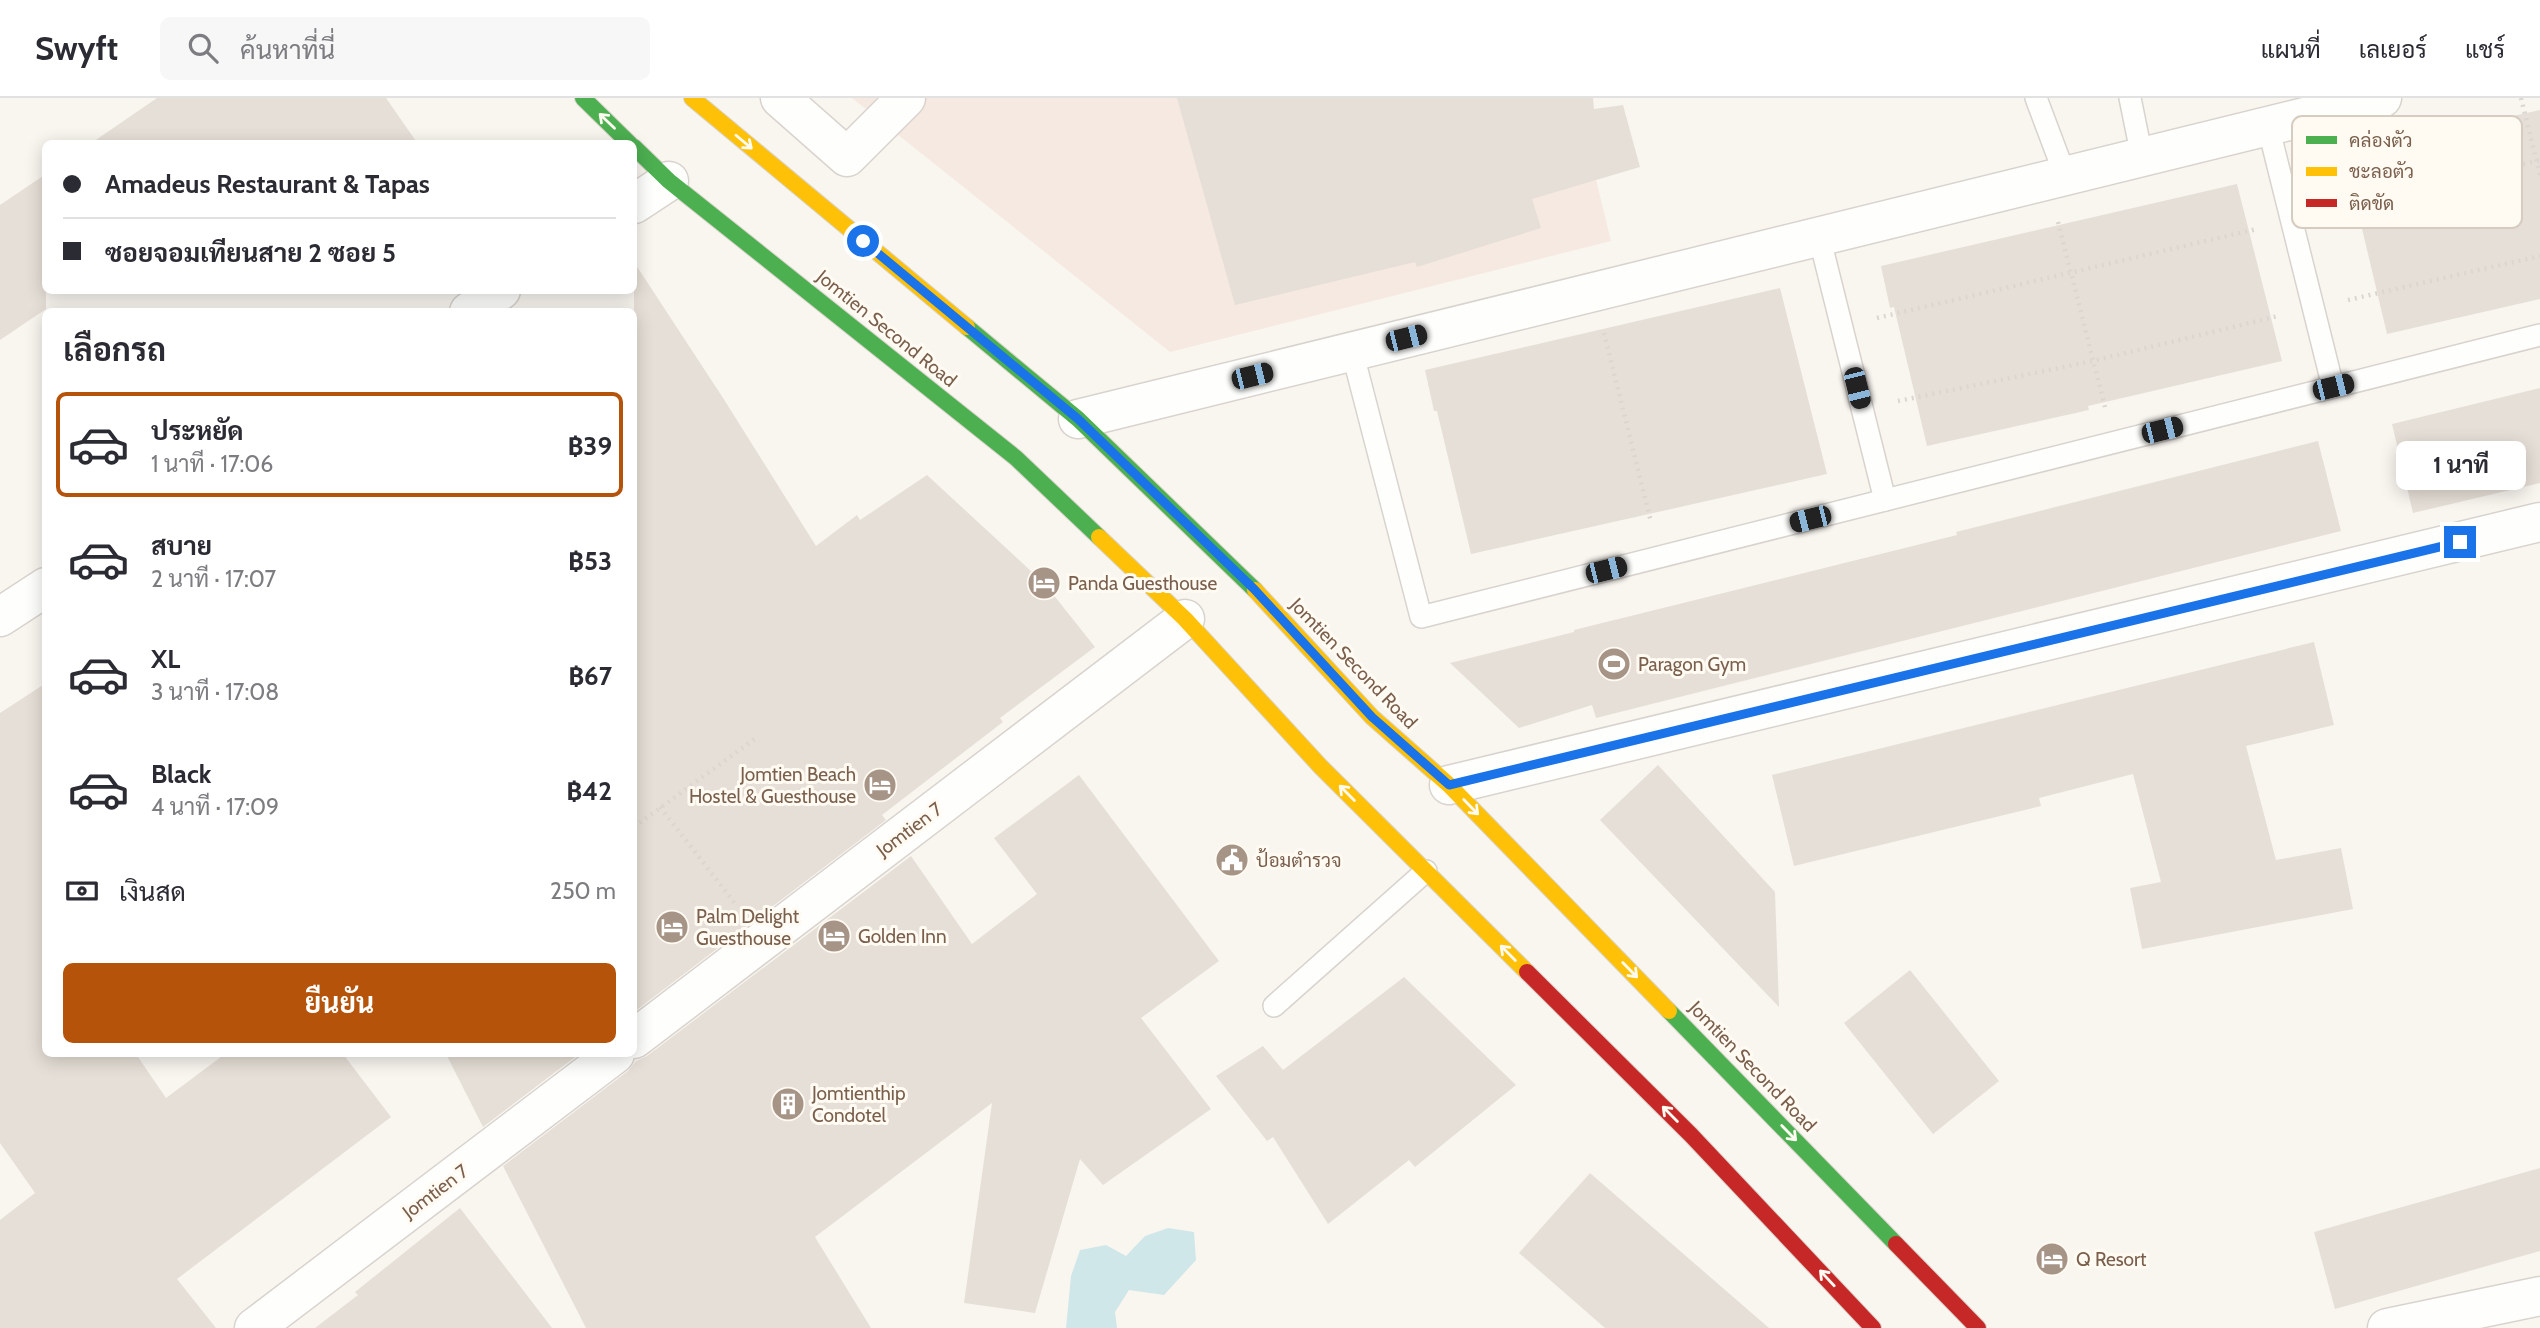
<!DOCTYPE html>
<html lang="th">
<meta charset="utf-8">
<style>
:root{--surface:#fff;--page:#f7f7f7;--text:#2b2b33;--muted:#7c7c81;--line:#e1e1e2;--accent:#b45309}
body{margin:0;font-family:Cabin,Sarabun,sans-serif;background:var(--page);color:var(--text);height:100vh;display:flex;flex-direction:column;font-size:26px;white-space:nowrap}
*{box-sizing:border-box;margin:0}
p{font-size:23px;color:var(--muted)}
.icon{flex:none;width:38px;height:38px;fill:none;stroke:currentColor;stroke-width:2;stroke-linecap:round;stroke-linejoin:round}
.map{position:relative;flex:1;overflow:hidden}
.sheet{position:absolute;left:42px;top:210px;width:595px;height:749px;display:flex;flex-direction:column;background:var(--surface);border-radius:10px;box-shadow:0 4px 18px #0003}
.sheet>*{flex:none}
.hud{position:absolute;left:42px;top:42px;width:595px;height:154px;border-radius:10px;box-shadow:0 4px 18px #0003;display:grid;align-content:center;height:154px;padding:0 21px;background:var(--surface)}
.end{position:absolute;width:32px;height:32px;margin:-16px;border:9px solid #1a73e8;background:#fff;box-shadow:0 0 0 4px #fff}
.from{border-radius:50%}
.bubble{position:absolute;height:49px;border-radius:10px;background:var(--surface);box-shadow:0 4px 18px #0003;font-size:23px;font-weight:700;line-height:49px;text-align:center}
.car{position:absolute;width:21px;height:42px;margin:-21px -10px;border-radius:9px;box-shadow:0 0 5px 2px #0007;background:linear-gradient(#222 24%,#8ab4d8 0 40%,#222 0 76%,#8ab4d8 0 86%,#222 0)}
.hud b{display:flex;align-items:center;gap:24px;height:66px;font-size:26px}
.hud b+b{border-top:2px solid var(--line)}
.hud i{width:18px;height:18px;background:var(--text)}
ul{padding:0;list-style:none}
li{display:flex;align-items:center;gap:21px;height:105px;margin:0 14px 10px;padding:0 7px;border:4px solid transparent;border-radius:10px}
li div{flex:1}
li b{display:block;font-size:26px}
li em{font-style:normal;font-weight:700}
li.on{border-color:var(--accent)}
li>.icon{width:63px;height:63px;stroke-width:1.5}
h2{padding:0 21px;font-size:32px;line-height:84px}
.pay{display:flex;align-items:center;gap:18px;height:77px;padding:0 21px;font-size:26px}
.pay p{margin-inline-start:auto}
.primary-button{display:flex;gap:14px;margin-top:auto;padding:14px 21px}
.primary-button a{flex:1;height:80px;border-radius:10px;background:var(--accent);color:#fff;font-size:28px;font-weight:700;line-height:80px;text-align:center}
header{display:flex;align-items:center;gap:42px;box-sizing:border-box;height:98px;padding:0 35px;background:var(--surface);border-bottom:2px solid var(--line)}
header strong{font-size:33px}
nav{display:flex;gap:38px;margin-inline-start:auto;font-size:24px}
.search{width:490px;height:63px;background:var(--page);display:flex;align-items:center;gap:18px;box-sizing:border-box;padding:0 24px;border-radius:10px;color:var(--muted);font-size:26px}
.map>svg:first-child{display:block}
.commercial{fill:#f6e9e1}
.water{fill:#d0e7ea}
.building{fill:#e6dfd7}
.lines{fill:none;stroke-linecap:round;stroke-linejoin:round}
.lane-casing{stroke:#d9d3ce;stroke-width:24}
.street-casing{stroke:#d9d3ce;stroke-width:41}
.fast-casing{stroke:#d9d3cb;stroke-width:18}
.slow-casing{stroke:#d9d3cb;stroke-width:18}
.jam-casing{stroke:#d9d3cb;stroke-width:18}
.path{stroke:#dcd6d0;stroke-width:4.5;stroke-dasharray:2 5;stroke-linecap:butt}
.lane{stroke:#fefefd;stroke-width:21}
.street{stroke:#fefefd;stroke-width:38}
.fast{stroke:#4caf50;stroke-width:16}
.slow{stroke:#ffc107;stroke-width:16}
.jam{stroke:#c62828;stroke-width:16}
.oneway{stroke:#fffbf3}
.route{stroke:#1a73e8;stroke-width:9}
.labels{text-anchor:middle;stroke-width:6;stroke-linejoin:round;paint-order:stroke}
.street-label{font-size:19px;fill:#7a5f4d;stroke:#fffbf3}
.poi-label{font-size:19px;fill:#7a5f4d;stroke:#fffbf3;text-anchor:start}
.key{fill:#fffbf3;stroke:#d7ccc1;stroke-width:2}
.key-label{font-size:19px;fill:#7a5f4d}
</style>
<header>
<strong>Swyft</strong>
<div class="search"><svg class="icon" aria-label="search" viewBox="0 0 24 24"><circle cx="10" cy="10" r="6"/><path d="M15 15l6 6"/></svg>ค้นหาที่นี่</div>
<nav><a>แผนที่</a><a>เลเยอร์</a><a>แชร์</a></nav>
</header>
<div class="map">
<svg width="2540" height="1230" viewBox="0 0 2540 1230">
<rect width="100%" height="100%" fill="#f9f6f0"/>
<polygon class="commercial" points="852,0 1576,0 1611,143 1170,254"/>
<polygon class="water" points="1168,1130 1194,1134 1196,1162 1164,1197 1129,1192 1115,1214 1117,1230 1066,1230 1071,1178 1080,1152 1106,1147 1126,1158 1145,1138"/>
<g class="building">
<polygon points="157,0 386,0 418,46 90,46"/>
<polygon points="1177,0 1593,0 1594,11 1623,7 1640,69 1532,101 1541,130 1417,169 1415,164 1235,207"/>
<polygon points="2540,12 2540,201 2387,236 2354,97 2351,98 2341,56"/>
<polygon points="46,76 46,211 0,242 0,107"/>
<polygon points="2237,86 2282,263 2088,308 2089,312 1927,348 1894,209 1890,210 1881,168"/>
<polygon points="634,164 725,303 816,448 857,417 860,422 927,377 1044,485 1095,549 1000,620 1003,624 882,717 886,722 634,914"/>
<polygon points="1780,190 1827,376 1471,456 1437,313 1434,313 1425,272"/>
<polygon points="2540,290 2540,385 2413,415 2392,326"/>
<polygon points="2318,343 2341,433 1596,620 1592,607 1519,630 1450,565 1574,534 1574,532 1957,437 1956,434"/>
<polygon points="2314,544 2334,627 2246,648 2276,762 2341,750 2353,811 2142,851 2130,790 2161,784 2133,676 2039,700 2041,708 1794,768 1772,677"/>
<polygon points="46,585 46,956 136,956 166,1000 225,956 343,956 391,1019 177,1181 216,1230 0,1230 0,1122 35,1095 0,1045 0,615"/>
<polygon points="1658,667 1775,794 1779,909 1600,722"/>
<polygon points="1079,677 1219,863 1141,920 1211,1011 1103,1087 1080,1061 1035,1215 964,1205 992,1005 815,1139 871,1230 586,1230 503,1068 628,973 636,963 647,958 911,758 972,846 1037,796 994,740"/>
<polygon points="1910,872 1999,983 1933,1036 1844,925"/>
<polygon points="1404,879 1516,987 1415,1069 1409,1062 1328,1126 1273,1039 1267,1043 1216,978 1263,948 1283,972"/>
<polygon points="446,956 579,956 483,1029"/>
<polygon points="2540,1070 2540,1153 2335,1211 2314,1134"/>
<polygon points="1590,1075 1769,1230 1605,1230 1519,1155"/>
<polygon points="460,1110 552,1230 315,1230 358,1197 355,1194"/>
</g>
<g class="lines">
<defs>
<g id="lane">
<polyline points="2036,0 2065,77"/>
<polyline points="2130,0 2142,59"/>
<polyline points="2268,28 2333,289"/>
<polyline points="1819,138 1885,402"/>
<polyline points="1352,253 1421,519 2540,237"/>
<polyline points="1274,908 1426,773"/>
</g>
<g id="street">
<polyline points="780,0 847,59 906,0"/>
<polyline points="634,106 669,83"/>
<polyline points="469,214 501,192"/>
<polyline points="1078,321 2382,0"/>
<polyline points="0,519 46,489"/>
<polyline points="1449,687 2540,424"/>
<polyline points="634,941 1185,521"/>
<polyline points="254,1230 615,956"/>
<polyline points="2387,1230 2540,1198"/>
</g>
<g id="fast">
<polyline points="583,0 630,46"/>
<polyline points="634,49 669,83 1016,360 1099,439"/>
<polyline points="967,229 1078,321 1255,492"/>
<polyline points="1669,913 1896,1146"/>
</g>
<g id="slow">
<polyline points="692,0 967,229"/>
<polyline points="1099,439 1185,521 1320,668 1527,874"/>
<polyline points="1255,492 1372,619 1449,687 1669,913"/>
</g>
<g id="jam">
<polyline points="1527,874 1691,1037 1873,1230"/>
<polyline points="1896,1146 1978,1230"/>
</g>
</defs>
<use href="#lane" class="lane-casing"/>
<use href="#street" class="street-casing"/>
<use href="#fast" class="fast-casing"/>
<use href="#slow" class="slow-casing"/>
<use href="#jam" class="jam-casing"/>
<g class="path">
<polyline points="2521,0 2540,77"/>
<polyline points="2326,114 2540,62"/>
<polyline points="2058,124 2105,309"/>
<polyline points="2348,202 2540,158"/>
<polyline points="1877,220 2257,131"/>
<polyline points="1604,235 1651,424"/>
<polyline points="1898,303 2093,263 2278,218"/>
<polyline points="660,709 737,808"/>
<polyline points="634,729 756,640"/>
</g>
<use href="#lane" class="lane"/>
<use href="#street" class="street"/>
<use href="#fast" class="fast"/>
<use href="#slow" class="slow"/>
<use href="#jam" class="jam"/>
</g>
<defs><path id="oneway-shaft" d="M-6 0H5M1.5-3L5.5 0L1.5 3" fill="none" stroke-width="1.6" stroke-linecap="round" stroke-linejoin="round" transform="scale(1.75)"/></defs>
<g class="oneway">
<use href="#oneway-shaft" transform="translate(607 23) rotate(-136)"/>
<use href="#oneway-shaft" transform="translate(744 44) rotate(40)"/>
<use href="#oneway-shaft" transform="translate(1347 695) rotate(-135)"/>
<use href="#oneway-shaft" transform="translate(1471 709) rotate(46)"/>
<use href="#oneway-shaft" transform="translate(1508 855) rotate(-135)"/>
<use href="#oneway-shaft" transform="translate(1630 872) rotate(46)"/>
<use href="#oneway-shaft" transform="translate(1670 1016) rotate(-135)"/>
<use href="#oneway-shaft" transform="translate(1789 1035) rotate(46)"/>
<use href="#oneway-shaft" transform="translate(1827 1180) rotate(-133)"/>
</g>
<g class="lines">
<polyline class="route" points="863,143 1078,321 1254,491 1372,619 1449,687 2460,444"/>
</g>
<defs>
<symbol id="hotel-disc" viewBox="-11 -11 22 22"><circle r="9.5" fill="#a69486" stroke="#fffbf3"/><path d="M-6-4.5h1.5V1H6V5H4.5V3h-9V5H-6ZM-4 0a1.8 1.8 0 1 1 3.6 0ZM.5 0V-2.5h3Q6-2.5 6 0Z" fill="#fff"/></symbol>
<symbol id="stadium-disc" viewBox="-11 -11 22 22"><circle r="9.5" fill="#a69486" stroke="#fffbf3"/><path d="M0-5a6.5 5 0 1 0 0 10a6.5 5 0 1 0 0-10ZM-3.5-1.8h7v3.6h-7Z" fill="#fff"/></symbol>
<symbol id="civic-disc" viewBox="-11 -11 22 22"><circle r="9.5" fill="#a69486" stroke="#fffbf3"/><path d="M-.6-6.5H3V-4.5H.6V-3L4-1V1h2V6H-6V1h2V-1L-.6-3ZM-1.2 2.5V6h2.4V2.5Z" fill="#fff"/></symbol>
<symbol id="building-disc" viewBox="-11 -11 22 22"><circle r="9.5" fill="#a69486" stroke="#fffbf3"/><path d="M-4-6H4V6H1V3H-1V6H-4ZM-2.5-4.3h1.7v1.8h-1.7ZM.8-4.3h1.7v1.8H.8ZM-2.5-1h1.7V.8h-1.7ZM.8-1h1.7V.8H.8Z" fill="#fff"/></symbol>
</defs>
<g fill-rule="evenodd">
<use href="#hotel-disc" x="1025" y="466" width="38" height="38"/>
<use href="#stadium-disc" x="1595" y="547" width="38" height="38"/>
<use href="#hotel-disc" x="861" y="668" width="38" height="38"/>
<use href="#civic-disc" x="1213" y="743" width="38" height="38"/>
<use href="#hotel-disc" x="653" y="810" width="38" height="38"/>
<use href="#hotel-disc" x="815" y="819" width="38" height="38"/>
<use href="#building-disc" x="769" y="987" width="38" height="38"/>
<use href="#hotel-disc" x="2033" y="1142" width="38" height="38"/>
</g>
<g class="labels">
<g class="street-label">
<text transform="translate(887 230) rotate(39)" y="7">Jomtien Second Road</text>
<text transform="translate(1354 565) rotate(46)" y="7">Jomtien Second Road</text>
<text transform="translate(909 731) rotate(-37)" y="7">Jomtien 7</text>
<text transform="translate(1753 968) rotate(46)" y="7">Jomtien Second Road</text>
<text transform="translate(435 1093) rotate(-37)" y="7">Jomtien 7</text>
</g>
<g class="poi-label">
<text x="1068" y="492">Panda Guesthouse</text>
<text x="1638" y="573">Paragon Gym</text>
<text x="856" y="683" text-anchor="end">Jomtien Beach<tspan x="856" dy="22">Hostel &amp; Guesthouse</tspan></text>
<text x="1256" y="769">ป้อมตำรวจ</text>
<text x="696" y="825">Palm Delight<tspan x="696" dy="22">Guesthouse</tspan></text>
<text x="858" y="845">Golden Inn</text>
<text x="812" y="1002">Jomtienthip<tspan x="812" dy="22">Condotel</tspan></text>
<text x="2076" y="1168">Q Resort</text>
</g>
</g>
<rect x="2292" y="18" width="230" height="112" rx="10" class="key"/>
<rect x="2306" y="38" width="31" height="8" fill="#4caf50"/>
<rect x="2306" y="69" width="31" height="9" fill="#ffc107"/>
<rect x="2306" y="101" width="31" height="8" fill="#c62828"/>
<g class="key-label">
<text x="2349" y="49">คล่องตัว</text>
<text x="2349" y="80">ชะลอตัว</text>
<text x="2349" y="112">ติดขัด</text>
</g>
</svg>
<i class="end from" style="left:863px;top:143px"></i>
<i class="end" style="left:2460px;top:444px"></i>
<div class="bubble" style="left:2396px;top:343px;width:130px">1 นาที</div>
<i class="car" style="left:1406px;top:240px;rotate:76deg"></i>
<i class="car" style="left:1252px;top:278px;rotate:76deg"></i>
<i class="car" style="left:2333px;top:289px;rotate:76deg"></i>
<i class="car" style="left:1857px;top:290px;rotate:166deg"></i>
<i class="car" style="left:2162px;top:332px;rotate:76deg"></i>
<i class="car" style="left:1810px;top:421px;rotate:256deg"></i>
<i class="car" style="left:1606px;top:472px;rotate:76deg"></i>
<div class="hud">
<b><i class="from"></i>Amadeus Restaurant &amp; Tapas</b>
<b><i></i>ซอยจอมเทียนสาย 2 ซอย 5</b>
</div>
<section class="sheet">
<h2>เลือกรถ</h2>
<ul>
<li class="on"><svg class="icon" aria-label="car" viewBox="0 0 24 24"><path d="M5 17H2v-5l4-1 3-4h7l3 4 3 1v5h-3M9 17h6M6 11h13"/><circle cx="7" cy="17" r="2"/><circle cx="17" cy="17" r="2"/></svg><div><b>ประหยัด</b><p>1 นาที · 17:06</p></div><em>฿39</em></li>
<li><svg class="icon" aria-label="car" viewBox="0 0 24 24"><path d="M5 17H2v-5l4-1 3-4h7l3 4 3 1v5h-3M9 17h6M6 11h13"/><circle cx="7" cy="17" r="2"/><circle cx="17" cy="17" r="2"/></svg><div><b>สบาย</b><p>2 นาที · 17:07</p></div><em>฿53</em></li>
<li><svg class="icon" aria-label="car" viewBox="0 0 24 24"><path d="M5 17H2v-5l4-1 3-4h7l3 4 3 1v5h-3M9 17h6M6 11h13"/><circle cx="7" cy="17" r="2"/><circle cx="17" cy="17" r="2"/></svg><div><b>XL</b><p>3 นาที · 17:08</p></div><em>฿67</em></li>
<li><svg class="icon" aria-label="car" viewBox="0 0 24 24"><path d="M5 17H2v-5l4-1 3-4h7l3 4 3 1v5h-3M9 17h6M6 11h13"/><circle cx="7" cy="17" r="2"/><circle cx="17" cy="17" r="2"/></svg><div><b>Black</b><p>4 นาที · 17:09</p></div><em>฿42</em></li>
</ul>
<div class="pay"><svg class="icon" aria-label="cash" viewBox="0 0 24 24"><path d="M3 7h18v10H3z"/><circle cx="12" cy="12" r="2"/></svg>เงินสด<p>250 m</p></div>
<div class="primary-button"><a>ยืนยัน</a></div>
</section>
</div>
